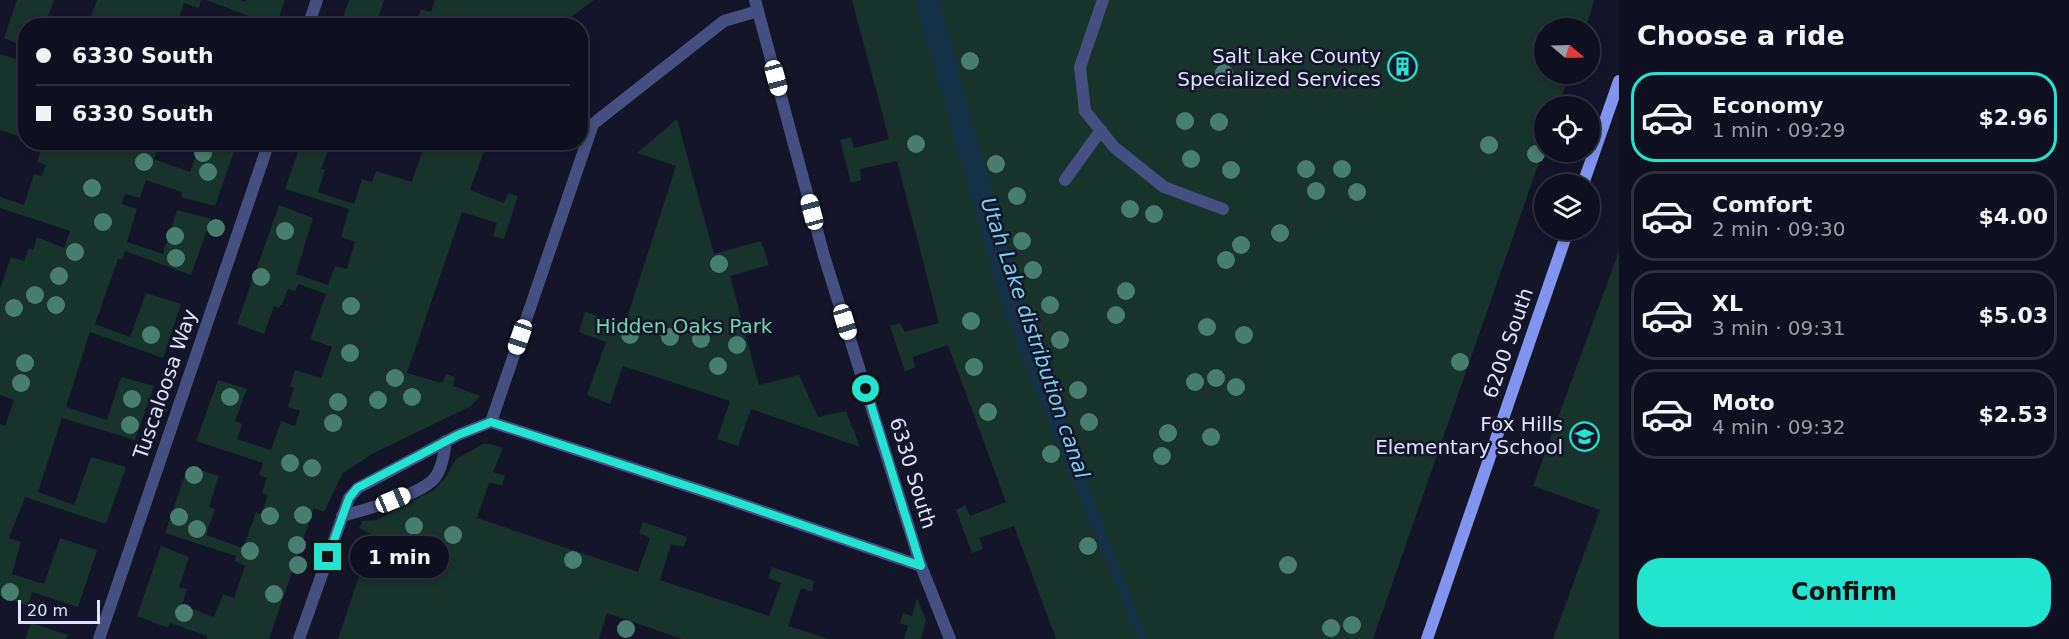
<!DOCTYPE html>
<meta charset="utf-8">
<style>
:root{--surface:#0f101f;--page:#1d1e2c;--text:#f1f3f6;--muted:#9b9da4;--line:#2f303d;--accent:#22e5d1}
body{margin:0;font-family:"DejaVu Sans",sans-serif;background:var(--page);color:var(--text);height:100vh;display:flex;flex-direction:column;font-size:22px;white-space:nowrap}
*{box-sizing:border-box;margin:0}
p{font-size:20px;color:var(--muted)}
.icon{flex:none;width:33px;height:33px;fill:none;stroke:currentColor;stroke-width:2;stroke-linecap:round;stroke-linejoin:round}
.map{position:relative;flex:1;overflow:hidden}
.drawer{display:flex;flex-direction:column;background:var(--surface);width:450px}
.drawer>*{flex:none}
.banner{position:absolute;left:18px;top:18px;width:570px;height:132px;border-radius:24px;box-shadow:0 3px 9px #0003,0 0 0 2px var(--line);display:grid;align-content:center;height:132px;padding:0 18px;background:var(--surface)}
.needle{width:39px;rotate:109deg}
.fabs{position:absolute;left:1534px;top:18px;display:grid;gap:12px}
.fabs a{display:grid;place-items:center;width:66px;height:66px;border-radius:50%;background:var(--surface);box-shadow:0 3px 9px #0003,0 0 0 2px var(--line);font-size:30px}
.scale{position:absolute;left:18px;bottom:15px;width:82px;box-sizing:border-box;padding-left:6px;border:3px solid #dfe2fb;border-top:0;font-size:16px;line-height:21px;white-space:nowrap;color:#dfe2fb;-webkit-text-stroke:4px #141529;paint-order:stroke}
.end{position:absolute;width:27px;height:27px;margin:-14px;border:8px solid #22e5d1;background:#111;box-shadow:0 0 0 3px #111}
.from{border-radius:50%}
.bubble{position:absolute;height:42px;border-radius:21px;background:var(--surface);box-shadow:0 3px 9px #0003,0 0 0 2px var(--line);font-size:20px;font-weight:700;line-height:42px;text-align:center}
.car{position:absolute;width:18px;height:36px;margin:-18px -9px;border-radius:8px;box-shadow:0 0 4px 2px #0007;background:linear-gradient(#fff 24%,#345 0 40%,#fff 0 76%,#345 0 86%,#fff 0)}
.banner b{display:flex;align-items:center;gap:21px;height:57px;font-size:22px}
.banner b+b{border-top:2px solid var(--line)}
.banner i{width:15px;height:15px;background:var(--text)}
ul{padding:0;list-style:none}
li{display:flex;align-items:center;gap:18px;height:90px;margin:0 12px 9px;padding:0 6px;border:3px solid var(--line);border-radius:24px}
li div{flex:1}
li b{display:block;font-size:22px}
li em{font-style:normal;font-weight:700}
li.active{border-color:var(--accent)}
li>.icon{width:54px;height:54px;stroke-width:1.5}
h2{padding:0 18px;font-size:27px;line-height:72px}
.cta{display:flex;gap:12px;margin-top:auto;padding:12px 18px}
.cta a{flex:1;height:69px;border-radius:24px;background:var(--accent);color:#111;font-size:24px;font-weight:700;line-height:69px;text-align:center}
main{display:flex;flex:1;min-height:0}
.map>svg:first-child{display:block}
.green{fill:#18322c}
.water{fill:#143147}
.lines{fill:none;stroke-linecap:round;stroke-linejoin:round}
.lane{stroke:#454f82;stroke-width:12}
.street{stroke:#454f82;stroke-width:12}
.secondary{stroke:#8195f0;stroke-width:12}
.tree{fill:#487e6f}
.route{stroke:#22e5d1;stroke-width:8}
.labels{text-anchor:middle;stroke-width:5;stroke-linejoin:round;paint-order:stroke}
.poi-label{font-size:20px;fill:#dfe2fb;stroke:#141529;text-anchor:end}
.park-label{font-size:20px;fill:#72d4a8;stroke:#141529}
.street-label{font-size:20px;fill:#dfe2fb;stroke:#141529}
.water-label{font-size:21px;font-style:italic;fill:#79d1ef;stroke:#141529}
</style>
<main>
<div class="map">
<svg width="1619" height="639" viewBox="0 0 1619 639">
<rect width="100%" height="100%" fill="#141529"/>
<g class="green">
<polygon points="17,0 54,0 45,25 26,26 25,47 4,38"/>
<polygon points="97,0 201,0 199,8 184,3 176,25 88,25"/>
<polygon points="206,0 240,0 245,2 246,0 285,0 276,26"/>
<polygon points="349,0 384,0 376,24 380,25 341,24"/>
<polygon points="435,0 594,0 560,25 415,25 421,9 431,12"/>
<polygon points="852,0 1594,0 1586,28 1545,28 1545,74 1570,74 1558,106 1545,106 1545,145 1373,639 1056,639 1014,526 979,538 983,549 972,553 956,510 965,505 970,516 1006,502 948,345 913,357 915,367 905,372 890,326 900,323 905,332 939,323 897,161 860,169 861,180 851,183 840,140 851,137 854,148 889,139"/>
<polygon points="0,54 25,62 25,93 19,113 25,116 25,138 0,130"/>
<polygon points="677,119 714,254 761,241 769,265 730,276 759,385 799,375 818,417 846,411 860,447 751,409 738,446 717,439 730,401 623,366 610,404 587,395 606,342 579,332 585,312 625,324 676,166 637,153"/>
<polygon points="38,143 160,143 154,159 190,172 199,147 205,148 208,143 237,143 215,206 181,197 182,192 146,180 140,198 125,194 122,204 137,209 127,242 163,254 177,210 211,219 191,275 125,251 122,260 118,259 95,324 130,337 146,293 181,304 163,358 90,332 87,341 66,407 107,420 121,377 154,386 135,440 62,418 38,492 74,505 91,457 126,467 106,524 25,497 9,538 21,542 12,574 44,584 60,538 97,550 78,607 32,592 28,606 0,596 0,424 5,426 14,400 0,395 0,289 11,257 24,261 29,248 33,250 37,237 64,248 70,231 0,208 0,197 24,205 34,174 42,176 46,165 37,162 43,144"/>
<polygon points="301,143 331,143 321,169 325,170 318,192 354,204 362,179 372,182 376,171 412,182 423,148 407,142 487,143 470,190 504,203 508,193 518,196 504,239 493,236 497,223 462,212 407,373 442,383 446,374 455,377 453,386 480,396 471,406 372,454 343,473 324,512 314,508 269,639 207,639 207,636 170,623 168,628 137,616 161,546 189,557 179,587 187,589 182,605 214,617 223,594 234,598 245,566 235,561 236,556 165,533 188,466 219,476 209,507 215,509 206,535 243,548 256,512 261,514 268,495 262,493 267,478 259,475 263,463 196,441 218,380 247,389 235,421 242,424 237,439 271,450 281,421 295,426 300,411 288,407 294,388 290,386 295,370 321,378 332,347 310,339 326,294 299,284 295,291 288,289 282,305 280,305 279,308 274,306 264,334 237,324 279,205 313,218 296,274 328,285 335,266 347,269 355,242 341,237 349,209 285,189"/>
<polygon points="1619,251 1619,639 1553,639 1600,510 1533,486"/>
<polygon points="483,444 491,444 503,448 493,472 505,476 502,485 489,483 477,518 638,572 650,538 639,533 643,522 687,537 684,547 671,544 660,580 769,616 781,583 768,578 772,567 814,581 812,592 801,588 788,626 829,639 682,639 607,613 599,639 338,639 373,535 359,528 362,521 376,520 434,490 445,478 456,459"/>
<polygon points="917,598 926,620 921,639 904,639 908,626 900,623 903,613 912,616"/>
<polygon points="31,623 68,635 66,639 25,639"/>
</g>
<path class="water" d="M915,0H939C967,102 994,205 1027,306C1063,418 1104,529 1147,639H1138L1024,363L998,292Z"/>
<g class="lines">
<g class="lane">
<polyline points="1103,0 1080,67 1085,111 1114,147 1164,187 1223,209"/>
<polyline points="1065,180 1101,130"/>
<path d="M342,516C367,509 414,497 433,480C442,471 444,453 446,441"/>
</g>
<g class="street">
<polyline points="755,0 824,256 921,566 950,639"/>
<polyline points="308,26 317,0"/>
<polyline points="491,422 593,124 724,21 758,11"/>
<polyline points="99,639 269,142"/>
<polyline points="299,639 349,498 358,488 458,435 491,422 724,498 921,566"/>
</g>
<g class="secondary">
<polyline points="1583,184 1619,81"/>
<polyline points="1427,639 1568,230"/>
</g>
</g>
<g class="tree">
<circle cx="970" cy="61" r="9"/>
<circle cx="1224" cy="73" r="9"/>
<circle cx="1185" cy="121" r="9"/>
<circle cx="1219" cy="122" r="9"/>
<circle cx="916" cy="144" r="9"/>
<circle cx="1489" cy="145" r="9"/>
<circle cx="203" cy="153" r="9"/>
<circle cx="1536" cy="154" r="9"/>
<circle cx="1191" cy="159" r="9"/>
<circle cx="144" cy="162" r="9"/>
<circle cx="996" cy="164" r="9"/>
<circle cx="1306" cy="169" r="9"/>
<circle cx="1342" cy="169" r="9"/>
<circle cx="1231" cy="170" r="9"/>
<circle cx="208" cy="172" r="9"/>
<circle cx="92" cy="188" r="9"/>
<circle cx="1316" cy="191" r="9"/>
<circle cx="1357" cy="192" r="9"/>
<circle cx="1017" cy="196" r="9"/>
<circle cx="1130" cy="209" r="9"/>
<circle cx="1154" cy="214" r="9"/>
<circle cx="103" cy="222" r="9"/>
<circle cx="216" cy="228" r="9"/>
<circle cx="285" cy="231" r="9"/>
<circle cx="1280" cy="233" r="9"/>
<circle cx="175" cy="236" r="9"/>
<circle cx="1022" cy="241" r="9"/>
<circle cx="1241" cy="245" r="9"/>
<circle cx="75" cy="252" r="9"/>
<circle cx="176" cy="258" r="9"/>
<circle cx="1226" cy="260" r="9"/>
<circle cx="719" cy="264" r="9"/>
<circle cx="1033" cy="270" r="9"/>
<circle cx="59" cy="276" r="9"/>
<circle cx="261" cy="277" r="9"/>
<circle cx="1126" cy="291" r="9"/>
<circle cx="35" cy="295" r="9"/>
<circle cx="56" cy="305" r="9"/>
<circle cx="1050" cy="305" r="9"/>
<circle cx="351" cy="306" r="9"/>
<circle cx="14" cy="308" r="9"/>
<circle cx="1116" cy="315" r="9"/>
<circle cx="971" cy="321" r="9"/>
<circle cx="1207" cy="327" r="9"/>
<circle cx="151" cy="335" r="9"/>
<circle cx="630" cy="335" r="9"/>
<circle cx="1244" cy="335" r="9"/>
<circle cx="670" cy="337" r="9"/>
<circle cx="701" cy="339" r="9"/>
<circle cx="1060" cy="340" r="9"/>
<circle cx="737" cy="345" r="9"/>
<circle cx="350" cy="353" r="9"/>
<circle cx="1460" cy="362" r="9"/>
<circle cx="25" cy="363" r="9"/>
<circle cx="718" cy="366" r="9"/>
<circle cx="974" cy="367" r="9"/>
<circle cx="395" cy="378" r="9"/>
<circle cx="1216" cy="378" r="9"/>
<circle cx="1195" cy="382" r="9"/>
<circle cx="21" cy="383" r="9"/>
<circle cx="1236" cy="387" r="9"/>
<circle cx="1078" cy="390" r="9"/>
<circle cx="230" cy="397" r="9"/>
<circle cx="412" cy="397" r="9"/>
<circle cx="132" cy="399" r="9"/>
<circle cx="378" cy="400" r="9"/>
<circle cx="338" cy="402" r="9"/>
<circle cx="988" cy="412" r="9"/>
<circle cx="1089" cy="422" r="9"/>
<circle cx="333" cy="423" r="9"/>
<circle cx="130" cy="425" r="9"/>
<circle cx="1168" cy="433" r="9"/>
<circle cx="1211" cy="437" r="9"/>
<circle cx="1051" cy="454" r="9"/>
<circle cx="1162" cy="456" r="9"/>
<circle cx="290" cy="463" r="9"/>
<circle cx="312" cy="468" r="9"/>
<circle cx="194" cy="475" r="9"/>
<circle cx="303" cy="515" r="9"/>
<circle cx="270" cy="516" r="9"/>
<circle cx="179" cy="517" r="9"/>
<circle cx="414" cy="526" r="9"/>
<circle cx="197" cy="529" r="9"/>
<circle cx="453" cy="535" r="9"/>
<circle cx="297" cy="545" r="9"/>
<circle cx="1088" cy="546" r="9"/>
<circle cx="250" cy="551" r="9"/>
<circle cx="573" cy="560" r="9"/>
<circle cx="298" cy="565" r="9"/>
<circle cx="1288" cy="565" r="9"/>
<circle cx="10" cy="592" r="9"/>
<circle cx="274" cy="594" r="9"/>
<circle cx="184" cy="613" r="9"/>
<circle cx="1352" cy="625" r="9"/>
<circle cx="1331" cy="628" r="9"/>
<circle cx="626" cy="629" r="9"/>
</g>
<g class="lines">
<polyline class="route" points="328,557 349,498 357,488 458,435 491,422 724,498 921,566 866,389"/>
</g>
<defs>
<symbol id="building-ring" viewBox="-11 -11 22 22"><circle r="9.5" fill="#141529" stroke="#22e5d1" stroke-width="1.5"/><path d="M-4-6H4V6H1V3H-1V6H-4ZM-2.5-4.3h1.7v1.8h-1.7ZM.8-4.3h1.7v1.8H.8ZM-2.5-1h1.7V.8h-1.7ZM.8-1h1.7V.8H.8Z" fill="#22e5d1"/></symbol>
<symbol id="school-ring" viewBox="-11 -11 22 22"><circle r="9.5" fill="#141529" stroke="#22e5d1" stroke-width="1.5"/><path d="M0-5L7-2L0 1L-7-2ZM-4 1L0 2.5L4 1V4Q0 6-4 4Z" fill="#22e5d1"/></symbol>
</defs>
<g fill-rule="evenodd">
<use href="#building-ring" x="1386" y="50" width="33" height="33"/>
<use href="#school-ring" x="1568" y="420" width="33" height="33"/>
</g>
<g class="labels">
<g class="poi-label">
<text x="1381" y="63">Salt Lake County<tspan x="1381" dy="23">Specialized Services</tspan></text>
<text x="1563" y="431">Fox Hills<tspan x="1563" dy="23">Elementary School</tspan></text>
</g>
<g class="park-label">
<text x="684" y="333">Hidden Oaks Park</text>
</g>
<g class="street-label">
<text transform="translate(1508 343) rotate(-71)" y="7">6200 South</text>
<text transform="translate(165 384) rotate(-71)" y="7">Tuscaloosa Way</text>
<text transform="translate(913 473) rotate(73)" y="7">6330 South</text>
</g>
<g class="water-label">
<text transform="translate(1035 338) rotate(71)" y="7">Utah Lake distribution canal</text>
</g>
</g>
</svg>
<div class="fabs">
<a><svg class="needle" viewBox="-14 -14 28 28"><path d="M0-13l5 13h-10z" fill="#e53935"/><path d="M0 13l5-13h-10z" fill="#9b9da4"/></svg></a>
<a><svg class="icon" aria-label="locate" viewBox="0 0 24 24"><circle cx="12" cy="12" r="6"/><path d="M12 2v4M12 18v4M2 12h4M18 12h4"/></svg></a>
<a><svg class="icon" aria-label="layers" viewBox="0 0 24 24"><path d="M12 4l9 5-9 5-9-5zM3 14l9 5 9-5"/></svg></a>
</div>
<div class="scale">20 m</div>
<i class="end from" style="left:866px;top:389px"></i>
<i class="end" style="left:328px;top:557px"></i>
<div class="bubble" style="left:350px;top:536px;width:99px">1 min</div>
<i class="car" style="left:776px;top:78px;rotate:165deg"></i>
<i class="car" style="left:812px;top:212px;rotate:345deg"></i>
<i class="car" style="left:845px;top:322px;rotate:163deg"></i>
<i class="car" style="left:520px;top:337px;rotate:199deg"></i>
<i class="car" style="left:393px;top:500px;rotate:67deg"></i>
<div class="banner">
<b><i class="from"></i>6330 South</b>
<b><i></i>6330 South</b>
</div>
</div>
<section class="drawer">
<h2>Choose a ride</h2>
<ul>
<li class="active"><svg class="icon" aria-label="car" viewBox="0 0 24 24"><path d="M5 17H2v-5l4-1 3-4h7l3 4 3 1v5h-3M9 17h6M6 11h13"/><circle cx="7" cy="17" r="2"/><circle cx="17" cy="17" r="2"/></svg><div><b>Economy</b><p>1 min · 09:29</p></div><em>$2.96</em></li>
<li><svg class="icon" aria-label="car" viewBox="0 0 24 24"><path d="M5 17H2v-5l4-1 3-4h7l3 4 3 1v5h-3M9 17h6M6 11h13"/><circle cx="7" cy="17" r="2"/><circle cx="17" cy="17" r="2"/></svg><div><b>Comfort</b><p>2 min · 09:30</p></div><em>$4.00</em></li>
<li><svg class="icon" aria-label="car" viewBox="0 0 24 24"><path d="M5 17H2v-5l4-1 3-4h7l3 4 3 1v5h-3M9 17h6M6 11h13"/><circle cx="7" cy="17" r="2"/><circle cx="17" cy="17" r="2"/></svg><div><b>XL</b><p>3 min · 09:31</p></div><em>$5.03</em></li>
<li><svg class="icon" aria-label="car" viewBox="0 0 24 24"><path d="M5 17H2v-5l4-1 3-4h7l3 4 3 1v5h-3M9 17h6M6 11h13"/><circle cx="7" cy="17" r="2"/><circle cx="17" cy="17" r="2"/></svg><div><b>Moto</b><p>4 min · 09:32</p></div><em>$2.53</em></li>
</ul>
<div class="cta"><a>Confirm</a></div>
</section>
</main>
